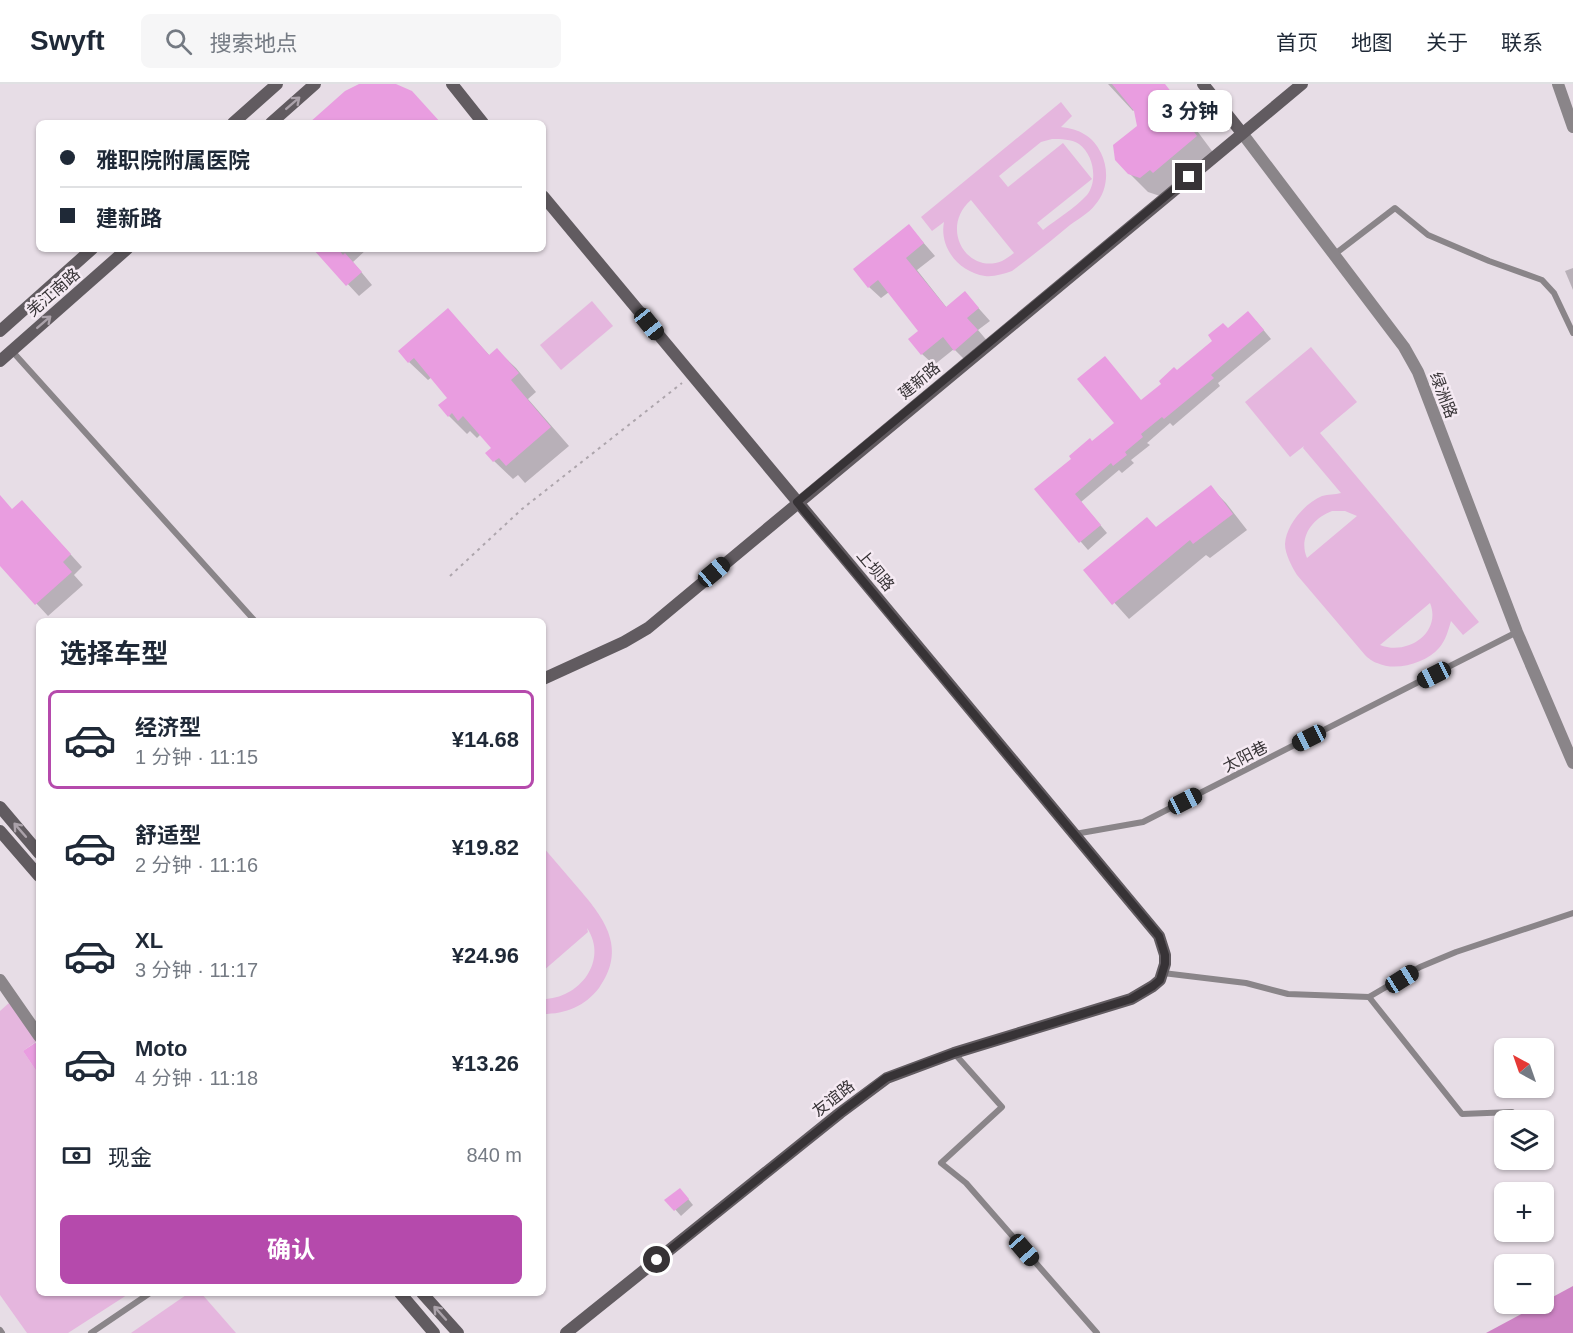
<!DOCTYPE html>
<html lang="zh">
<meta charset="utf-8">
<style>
:root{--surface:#fff;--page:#f6f6f7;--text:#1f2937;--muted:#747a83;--line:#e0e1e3;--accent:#b54aac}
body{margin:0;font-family:Helvetica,"Noto Sans SC",sans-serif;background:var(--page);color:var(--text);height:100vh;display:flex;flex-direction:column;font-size:22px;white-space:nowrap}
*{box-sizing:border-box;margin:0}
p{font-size:20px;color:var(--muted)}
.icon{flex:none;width:33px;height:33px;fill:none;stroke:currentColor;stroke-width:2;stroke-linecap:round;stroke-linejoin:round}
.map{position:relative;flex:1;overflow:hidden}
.side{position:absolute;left:36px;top:534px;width:510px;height:678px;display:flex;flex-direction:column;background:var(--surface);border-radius:9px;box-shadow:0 2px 4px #0004}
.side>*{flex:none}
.banner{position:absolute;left:36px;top:36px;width:510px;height:132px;border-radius:9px;box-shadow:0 2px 4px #0004;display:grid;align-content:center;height:132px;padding:0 24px;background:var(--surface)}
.needle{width:39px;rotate:320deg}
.buttons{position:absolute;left:1494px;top:954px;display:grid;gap:12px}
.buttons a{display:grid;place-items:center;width:60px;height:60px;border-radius:9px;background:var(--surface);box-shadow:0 2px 4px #0004;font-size:30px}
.end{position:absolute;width:27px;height:27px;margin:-14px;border:8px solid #373336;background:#fff;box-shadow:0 0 0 3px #fff}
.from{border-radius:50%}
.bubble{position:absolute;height:42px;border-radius:9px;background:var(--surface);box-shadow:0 2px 4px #0004;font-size:20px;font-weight:700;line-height:42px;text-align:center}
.car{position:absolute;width:18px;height:36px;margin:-18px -9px;border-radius:8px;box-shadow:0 0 4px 2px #0007;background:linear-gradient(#222 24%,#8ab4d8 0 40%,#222 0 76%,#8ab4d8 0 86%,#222 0)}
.banner b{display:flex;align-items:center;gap:21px;height:57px;font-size:22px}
.banner b+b{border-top:2px solid var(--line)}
.banner i{width:15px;height:15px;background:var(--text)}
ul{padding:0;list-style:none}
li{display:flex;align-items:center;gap:18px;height:99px;margin:0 12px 9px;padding:0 12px;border:3px solid transparent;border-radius:9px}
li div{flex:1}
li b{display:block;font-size:22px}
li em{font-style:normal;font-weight:700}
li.current{border-color:var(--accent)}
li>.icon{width:54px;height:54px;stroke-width:1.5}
h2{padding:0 24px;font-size:27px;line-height:72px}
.pay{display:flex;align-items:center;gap:15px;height:66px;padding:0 24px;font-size:22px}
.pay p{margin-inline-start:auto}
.primary-button{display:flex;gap:12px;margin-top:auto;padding:12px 24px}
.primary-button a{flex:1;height:69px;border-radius:9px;background:var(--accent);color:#fff;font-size:24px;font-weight:700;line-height:69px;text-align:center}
header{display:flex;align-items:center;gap:36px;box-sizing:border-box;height:84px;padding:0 30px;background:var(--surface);border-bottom:2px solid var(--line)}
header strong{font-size:28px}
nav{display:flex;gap:33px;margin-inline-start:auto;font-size:21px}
.search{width:420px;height:54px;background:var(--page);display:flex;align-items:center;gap:15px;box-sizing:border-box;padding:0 21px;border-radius:9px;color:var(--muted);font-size:22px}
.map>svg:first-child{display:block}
.green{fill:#e5b6de;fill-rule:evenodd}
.water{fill:#ce84c5}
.shadow{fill:#0003}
.building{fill:#e99de0}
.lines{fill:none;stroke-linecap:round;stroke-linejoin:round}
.path{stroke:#ada5ac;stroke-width:2;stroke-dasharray:3 4.5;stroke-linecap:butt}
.lane{stroke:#8a8589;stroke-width:6}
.street{stroke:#8a8589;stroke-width:12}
.secondary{stroke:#615b60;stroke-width:12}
.oneway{stroke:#aba2aa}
.route{stroke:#373336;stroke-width:8}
.labels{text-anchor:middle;stroke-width:5;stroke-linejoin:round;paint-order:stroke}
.street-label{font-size:16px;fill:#373336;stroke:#f5eaf3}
</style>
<header>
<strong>Swyft</strong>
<div class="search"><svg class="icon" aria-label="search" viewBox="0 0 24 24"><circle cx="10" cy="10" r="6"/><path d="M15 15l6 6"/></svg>搜索地点</div>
<nav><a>首页</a><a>地图</a><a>关于</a><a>联系</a></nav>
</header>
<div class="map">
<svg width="1573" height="1249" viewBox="0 0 1573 1249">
<rect width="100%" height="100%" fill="#e7dde6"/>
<g class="green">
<path d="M1061,18L1072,32L1061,43C1079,45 1093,52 1101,69C1109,85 1108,107 1095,121C1089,129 1078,135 1070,141C1051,157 1032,172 1012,187C1003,190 994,193 985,192C959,188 939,164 944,138L932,147L921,133ZM1052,55C1061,55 1071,55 1079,60C1094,71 1098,97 1087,111C1075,124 1057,135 1043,146L1037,139L1092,95L1063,59L1008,103L999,92L1041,58ZM971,116L1014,169C1010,172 1006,175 1002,177C967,191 939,144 971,116Z"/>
<polygon points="592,217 613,242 561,286 540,261"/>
<path d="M1311,263L1357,318L1320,349L1479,538L1463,551L1451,537C1448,547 1446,556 1439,564C1426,579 1396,588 1377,579C1373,578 1368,574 1365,571L1297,491C1292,483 1285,470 1285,460C1286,441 1305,419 1322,412C1328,410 1335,411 1341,409L1303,364L1304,362L1290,373L1245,318ZM1332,427H1345L1357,432L1307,474C1298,453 1313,434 1332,427ZM1430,519C1442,549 1407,572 1380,561Z"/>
<path d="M543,763C555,777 567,791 579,805C605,835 627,865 599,904C585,922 566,930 543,930V915C579,915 609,877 587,844L588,848L543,887Z"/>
<polygon points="9,919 37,957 23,967 39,991 39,1209 130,1209 68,1249 27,1249 0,1211 0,927"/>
<polygon points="189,1209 201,1209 236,1249 131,1249"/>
</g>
<polygon class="water" points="1573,1202 1573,1249 1486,1249"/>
<g class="shadow">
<polygon points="1108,0 1163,0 1193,33 1189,36 1215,71 1160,112 1148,108 1129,89 1139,42 1135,25 1133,27"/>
<polygon points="909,142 935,172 917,186 947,224 965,209 990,237 978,246 989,259 967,278 954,265 934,281 922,270 921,247 889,208 881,214 869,203"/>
<polygon points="315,165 367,165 353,178 372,201 359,212"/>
<polygon points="1573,184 1573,206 1565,187"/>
<polygon points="448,226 490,272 497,266 516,284 536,308 528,315 569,362 525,399 518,391 513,395 494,377 493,364 481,350 477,354 470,347 467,350 449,332 450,314 432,293 428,296 409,278"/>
<polygon points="1256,237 1271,255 1218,299 1220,302 1173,342 1170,339 1147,359 1150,361 1131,376 1134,379 1122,389 1119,386 1081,418 1107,449 1088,466 1036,406 1228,246"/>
<polygon points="1210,403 1226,419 1247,446 1210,474 1206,471 1129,535 1085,486 1157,444"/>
<polygon points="0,423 34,430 82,483 74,491 83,501 48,532 0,480"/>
<polygon points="685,1111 693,1121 681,1132 667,1116"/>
</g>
<g class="building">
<polygon points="359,0 396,0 412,7 441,39 309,39 345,7"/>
<polygon points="1112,0 1165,0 1176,14 1172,17 1197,52 1153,89 1150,86 1140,94 1128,90 1115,76 1113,61 1137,42 1134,27"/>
<polygon points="909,140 924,159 906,174 946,223 965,207 979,224 967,234 978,246 954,267 943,253 921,271 908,255 918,247 878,196 868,204 853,185"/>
<polygon points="313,165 338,165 343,171 345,169 362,188 346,202"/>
<polygon points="448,224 489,271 497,264 519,289 511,296 551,343 506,382 499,374 493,378 485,369 491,364 463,332 458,337 452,329 448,333 438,321 447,314 414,274 408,279 398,267"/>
<polygon points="1248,227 1264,246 1211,291 1214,294 1164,335 1162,333 1141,350 1143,353 1125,368 1127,371 1113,382 1111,379 1075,410 1101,441 1079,459 1034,405 1071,375 1069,372 1090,354 1092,357 1114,339 1077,295 1105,272 1141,316 1161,300 1159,297 1174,283 1177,286 1212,257 1208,251 1223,239 1228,244"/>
<polygon points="1211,401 1233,430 1193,460 1190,456 1112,521 1083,486 1147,433 1156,443"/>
<polygon points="0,411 12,425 22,416 71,470 63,478 72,488 35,521 0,482"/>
<polygon points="35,959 39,960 39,991 23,967"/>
<polygon points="680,1104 689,1115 674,1127 664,1116"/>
</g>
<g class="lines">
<polyline class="path" points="450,492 522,425 682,299"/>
<g class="lane">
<polyline points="1335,170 1395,124 1428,151 1489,177 1542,196 1554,209 1573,249"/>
<polyline points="12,267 255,537"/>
<polyline points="1075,750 1143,738 1517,548"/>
<polyline points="1163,889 1246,899 1288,910 1369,913 1420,883 1456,868 1573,829"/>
<polyline points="1369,913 1462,1030 1512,1028"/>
<polyline points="954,969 1002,1023 941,1079 966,1099 1097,1249"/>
<polyline points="0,1246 2,1249"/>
<polyline points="91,1249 150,1209"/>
</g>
<g class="street">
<polyline points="1558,0 1573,43"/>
<polyline points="1242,49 1404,263 1418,288 1517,548 1573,679"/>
<polyline points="0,896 39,952"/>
</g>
<g class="secondary">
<polyline points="452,0 483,39"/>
<polyline points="1203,0 1242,49"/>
<polyline points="233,39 277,0"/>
<polyline points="271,39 315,0"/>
<polyline points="543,112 1159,852 1165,871 1165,880 1160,896 1153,902 1131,915 954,969 887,994 840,1029 566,1249"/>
<polyline points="0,247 92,165"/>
<polyline points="0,277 127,165"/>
<polyline points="543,595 624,558 648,544 1302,0"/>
<polyline points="0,723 39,769"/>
<polyline points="0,747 39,792"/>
<polyline points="400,1209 434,1249"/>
<polyline points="422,1209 458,1249"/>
</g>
</g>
<defs><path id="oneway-shaft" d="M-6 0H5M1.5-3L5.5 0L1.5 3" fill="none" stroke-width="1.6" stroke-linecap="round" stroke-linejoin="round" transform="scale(1.5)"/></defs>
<g class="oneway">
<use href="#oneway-shaft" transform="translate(293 19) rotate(-41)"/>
<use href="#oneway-shaft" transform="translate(44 238) rotate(-41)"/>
<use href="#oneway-shaft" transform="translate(20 746) rotate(-131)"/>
<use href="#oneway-shaft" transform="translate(440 1229) rotate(-132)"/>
</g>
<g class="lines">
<polyline class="route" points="657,1176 840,1029 886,994 954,969 1131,915 1153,902 1160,896 1165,880 1165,871 1159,852 797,418 1189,93"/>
</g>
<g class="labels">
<g class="street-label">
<text transform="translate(53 208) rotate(-41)" y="6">羌江南路</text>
<text transform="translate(919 296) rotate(-40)" y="6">建新路</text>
<text transform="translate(1444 311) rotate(69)" y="6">绿洲路</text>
<text transform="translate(876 486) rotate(50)" y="6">上坝路</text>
<text transform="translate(1245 672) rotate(-27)" y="6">太阳巷</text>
<text transform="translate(833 1014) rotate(-38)" y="6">友谊路</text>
</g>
</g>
</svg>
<div class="buttons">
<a><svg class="needle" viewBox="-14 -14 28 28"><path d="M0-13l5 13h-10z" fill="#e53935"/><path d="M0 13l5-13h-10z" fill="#747a83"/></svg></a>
<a><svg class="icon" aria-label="layers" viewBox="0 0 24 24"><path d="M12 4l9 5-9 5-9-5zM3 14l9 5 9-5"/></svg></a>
<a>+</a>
<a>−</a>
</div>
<i class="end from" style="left:657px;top:1176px"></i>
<i class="end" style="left:1189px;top:93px"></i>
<div class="bubble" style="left:1148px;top:6px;width:84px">3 分钟</div>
<i class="car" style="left:649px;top:240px;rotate:141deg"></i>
<i class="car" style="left:714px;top:488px;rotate:50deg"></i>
<i class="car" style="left:1434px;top:591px;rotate:243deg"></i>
<i class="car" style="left:1309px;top:654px;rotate:243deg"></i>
<i class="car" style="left:1185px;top:717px;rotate:63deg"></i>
<i class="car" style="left:1402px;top:895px;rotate:58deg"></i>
<i class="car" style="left:1024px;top:1166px;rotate:139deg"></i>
<div class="banner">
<b><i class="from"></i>雅职院附属医院</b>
<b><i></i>建新路</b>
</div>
<section class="side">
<h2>选择车型</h2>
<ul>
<li class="current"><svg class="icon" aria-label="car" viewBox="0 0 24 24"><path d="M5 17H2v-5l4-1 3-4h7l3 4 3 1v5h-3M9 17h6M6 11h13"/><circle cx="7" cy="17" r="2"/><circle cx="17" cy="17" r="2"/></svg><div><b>经济型</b><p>1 分钟 · 11:15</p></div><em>¥14.68</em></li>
<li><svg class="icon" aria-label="car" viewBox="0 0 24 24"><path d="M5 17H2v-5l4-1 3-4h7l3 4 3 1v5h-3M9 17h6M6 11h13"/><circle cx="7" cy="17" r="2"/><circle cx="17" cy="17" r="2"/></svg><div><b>舒适型</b><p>2 分钟 · 11:16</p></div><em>¥19.82</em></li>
<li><svg class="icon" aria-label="car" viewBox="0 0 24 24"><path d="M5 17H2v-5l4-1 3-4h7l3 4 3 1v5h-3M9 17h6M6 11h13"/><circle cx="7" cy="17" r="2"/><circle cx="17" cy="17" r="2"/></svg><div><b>XL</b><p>3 分钟 · 11:17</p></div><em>¥24.96</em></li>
<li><svg class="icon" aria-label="car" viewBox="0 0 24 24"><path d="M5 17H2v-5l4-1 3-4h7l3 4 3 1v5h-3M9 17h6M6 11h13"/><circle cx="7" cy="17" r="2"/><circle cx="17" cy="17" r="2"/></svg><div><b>Moto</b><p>4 分钟 · 11:18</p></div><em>¥13.26</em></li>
</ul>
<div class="pay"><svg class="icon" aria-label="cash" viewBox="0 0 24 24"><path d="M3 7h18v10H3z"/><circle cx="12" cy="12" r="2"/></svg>现金<p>840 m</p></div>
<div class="primary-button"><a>确认</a></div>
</section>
</div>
